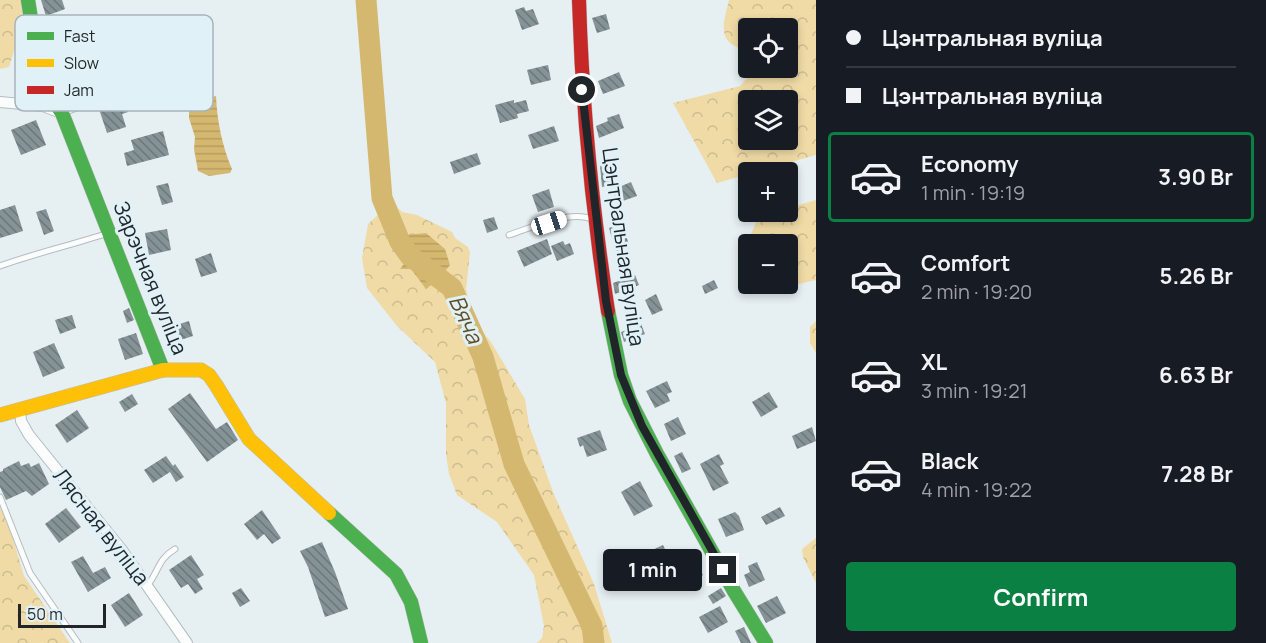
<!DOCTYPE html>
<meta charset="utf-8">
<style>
:root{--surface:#171b24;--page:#242831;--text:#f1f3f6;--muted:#9ea1a6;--line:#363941;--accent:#0b8043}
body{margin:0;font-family:Manrope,sans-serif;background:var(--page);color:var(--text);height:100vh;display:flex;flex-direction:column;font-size:22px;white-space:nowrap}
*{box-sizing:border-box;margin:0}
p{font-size:20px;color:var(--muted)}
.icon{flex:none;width:33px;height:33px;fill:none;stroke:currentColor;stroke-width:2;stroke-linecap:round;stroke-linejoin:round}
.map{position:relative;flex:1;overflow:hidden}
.side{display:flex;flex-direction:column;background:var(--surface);width:450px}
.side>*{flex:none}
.hud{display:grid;align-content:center;height:132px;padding:0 30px;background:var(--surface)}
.fabs{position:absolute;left:738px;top:18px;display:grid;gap:12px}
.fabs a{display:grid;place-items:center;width:60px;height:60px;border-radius:6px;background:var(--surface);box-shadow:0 3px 9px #0003;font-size:30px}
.scale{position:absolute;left:18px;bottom:15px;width:88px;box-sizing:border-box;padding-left:6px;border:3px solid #1f2528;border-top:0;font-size:16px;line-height:21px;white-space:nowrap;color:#1f2528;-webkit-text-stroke:4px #e0f1f8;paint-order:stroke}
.end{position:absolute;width:27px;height:27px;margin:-14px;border:8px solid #1f2528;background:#fff;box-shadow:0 0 0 3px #fff}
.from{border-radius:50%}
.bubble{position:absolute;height:42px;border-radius:6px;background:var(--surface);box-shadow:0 3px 9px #0003;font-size:20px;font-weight:700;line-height:42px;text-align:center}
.car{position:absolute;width:18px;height:36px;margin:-18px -9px;border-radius:8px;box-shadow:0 0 4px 2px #0007;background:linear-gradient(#fff 24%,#345 0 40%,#fff 0 76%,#345 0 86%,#fff 0)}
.hud b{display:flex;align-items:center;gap:21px;height:57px;font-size:22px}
.hud b+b{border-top:2px solid var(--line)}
.hud i{width:15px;height:15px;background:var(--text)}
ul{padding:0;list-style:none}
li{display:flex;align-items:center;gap:18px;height:90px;margin:0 12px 9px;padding:0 18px;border:3px solid transparent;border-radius:6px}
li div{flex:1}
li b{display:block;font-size:22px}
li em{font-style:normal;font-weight:700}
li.active{border-color:var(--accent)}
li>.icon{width:54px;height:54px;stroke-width:1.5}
.cta{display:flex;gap:12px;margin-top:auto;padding:12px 30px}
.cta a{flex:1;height:69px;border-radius:6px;background:var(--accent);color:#fff;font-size:24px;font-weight:700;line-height:69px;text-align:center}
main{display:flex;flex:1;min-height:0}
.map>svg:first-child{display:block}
.forest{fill:url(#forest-crowns);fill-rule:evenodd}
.water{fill:url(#water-rules)}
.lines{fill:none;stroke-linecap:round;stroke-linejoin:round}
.river{stroke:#d5b870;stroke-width:21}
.building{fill:url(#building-back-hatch)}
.lane-casing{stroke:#b6bcbf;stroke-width:7}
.street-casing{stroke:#b6bcbf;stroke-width:12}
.fast-casing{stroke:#b6bcbf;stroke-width:15}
.slow-casing{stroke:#b6bcbf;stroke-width:15}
.jam-casing{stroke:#b6bcbf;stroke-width:15}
.lane{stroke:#fbfdfd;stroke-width:5}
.street{stroke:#fbfdfd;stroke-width:10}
.fast{stroke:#4caf50;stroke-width:14}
.slow{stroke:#ffc107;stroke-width:14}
.jam{stroke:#c62828;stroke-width:14}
.route{stroke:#1f2528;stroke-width:8}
.labels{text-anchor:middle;stroke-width:6;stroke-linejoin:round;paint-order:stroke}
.street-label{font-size:21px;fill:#1f2528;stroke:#e0f1f8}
.water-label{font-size:22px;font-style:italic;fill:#624f25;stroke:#e0f1f8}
.key{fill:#e0f1f8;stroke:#a6b4ba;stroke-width:1.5}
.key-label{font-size:16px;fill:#1f2528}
</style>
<main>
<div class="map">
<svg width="816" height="643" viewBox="0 0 816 643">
<defs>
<pattern id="forest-crowns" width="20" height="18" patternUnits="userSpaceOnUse" patternTransform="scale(1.5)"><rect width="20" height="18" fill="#f0dba6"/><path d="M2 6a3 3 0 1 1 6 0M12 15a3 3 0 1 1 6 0" fill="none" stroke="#cdbc8f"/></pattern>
<pattern id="water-rules" width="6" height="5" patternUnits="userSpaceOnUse" patternTransform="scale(1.5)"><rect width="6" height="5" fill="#d5b870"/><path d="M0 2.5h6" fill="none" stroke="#b69e61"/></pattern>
<pattern id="building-back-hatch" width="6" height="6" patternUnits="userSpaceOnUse" patternTransform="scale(1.5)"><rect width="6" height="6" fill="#859296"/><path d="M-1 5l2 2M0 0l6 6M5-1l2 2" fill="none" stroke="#6c777a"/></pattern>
</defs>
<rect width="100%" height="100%" fill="#e6eff2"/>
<g class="forest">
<polygon points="0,0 21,0 23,23 9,67 0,69"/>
<path d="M729,0H816V155L717,183L673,103L740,86L748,77L750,68H788V28H748V56C744,49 740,49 733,45C717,36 726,14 729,0ZM748,100H788V140H748Z"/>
<polygon points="816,200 816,280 786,287 778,285 788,284 788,244 756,244 751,234 756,222 765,214 788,212 788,208"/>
<polygon points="392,205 396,206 402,212 417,215 452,232 455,238 468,247 470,253 466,289 472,319 491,342 525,399 529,425 553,492 594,584 612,643 537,643 542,638 544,626 534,575 497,522 457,495 449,474 446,454 446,403 435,362 397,326 367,288 362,258 368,224 381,212"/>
<polygon points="816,321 816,353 810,343 810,327"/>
<polygon points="0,507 8,522 24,576 70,643 0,643"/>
<polygon points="816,538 816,583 803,557 802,549"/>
</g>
<g class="water">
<path d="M216,96C217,120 222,146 232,169L230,173L209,176L198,171L194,149L195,137L189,118V103L198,99Z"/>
<polygon points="426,233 445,249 450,265 439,279 426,289 411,269 400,269 410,256 400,242 406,235"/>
</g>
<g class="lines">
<polyline class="river" points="366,0 382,198 400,242 410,256 452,288 483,357 514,464 592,626 594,643"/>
</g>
<g class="building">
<polygon points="41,0 62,0 65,9 46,16"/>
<polygon points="524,7 526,11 533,9 539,24 522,30 515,10"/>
<polygon points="606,14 610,29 597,33 592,18"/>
<polygon points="548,65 551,80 531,85 527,70"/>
<polygon points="619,72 625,86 603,94 598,81"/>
<polygon points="514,100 514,103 526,100 529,111 517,114 518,118 500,123 495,105"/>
<polygon points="124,101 128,112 122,114 126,127 107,133 99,109"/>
<polygon points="619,114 624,128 599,138 596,126 608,121 607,118"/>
<polygon points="36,120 46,145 21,155 11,130"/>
<polygon points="554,126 559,141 533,149 528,135"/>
<polygon points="163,131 169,155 127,166 124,153 134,150 131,140"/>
<polygon points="477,153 481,164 454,174 450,162"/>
<polygon points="610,163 613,185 602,187 600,165"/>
<polygon points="631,182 637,196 617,203 612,190"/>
<polygon points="168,183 173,202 162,205 156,186"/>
<polygon points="549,189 554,207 538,212 532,195"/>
<polygon points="15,205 23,231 0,238 0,210"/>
<polygon points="46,209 54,231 44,235 36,212"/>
<polygon points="494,217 498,229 487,233 483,220"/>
<polygon points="622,223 630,248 616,252 609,228"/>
<polygon points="167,229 171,250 149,255 145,233"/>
<polygon points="547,239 552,254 524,267 517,251"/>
<polygon points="563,241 565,245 570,243 574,254 557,261 551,246"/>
<polygon points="211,253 217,272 201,277 195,259"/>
<polygon points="635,275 639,285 615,294 613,283"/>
<polygon points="714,280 718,288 705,294 702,286"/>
<polygon points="656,294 663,310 652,315 645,300"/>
<polygon points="129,308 134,320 127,323 123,311"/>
<polygon points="72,315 76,328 60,334 55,320"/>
<polygon points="189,321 193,336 174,342 170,327"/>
<polygon points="641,324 645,334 624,342 621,332"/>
<polygon points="136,333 143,354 125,360 118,339"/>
<polygon points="54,343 65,368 43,377 33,352"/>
<polygon points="667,381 672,392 667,394 670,401 655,408 646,391"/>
<polygon points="769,392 778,407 761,417 752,402"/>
<polygon points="190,393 216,429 227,422 238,440 207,462 168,409"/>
<polygon points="132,394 138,404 125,412 119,402"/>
<polygon points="77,410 89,428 67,443 55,425"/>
<polygon points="678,417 686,434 671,441 664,424"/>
<polygon points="812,427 816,441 797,449 792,436"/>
<polygon points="600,430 607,450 587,457 583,445 580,447 577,438"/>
<polygon points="682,452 691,469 682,473 674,456"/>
<polygon points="719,454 724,464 720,466 729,483 713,491 700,464"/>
<polygon points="166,456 173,466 175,464 184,477 176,482 170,472 153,483 144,470"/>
<polygon points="19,461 21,466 29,463 31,467 39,463 49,484 32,496 26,491 6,500 0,487 0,472 3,471 3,469"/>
<polygon points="640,481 653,506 634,516 621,492"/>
<polygon points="780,507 785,516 766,525 761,517"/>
<polygon points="66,508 81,527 59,543 45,524"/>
<polygon points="262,510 281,538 272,544 264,534 257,540 244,524"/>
<polygon points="735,512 739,516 744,530 726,537 718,519"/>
<polygon points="322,542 335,572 348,609 325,617 308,567 300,551"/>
<polygon points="663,545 670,560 651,568 644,554"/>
<polygon points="191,555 204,575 197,579 203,589 195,594 188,584 181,588 169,570"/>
<polygon points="83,556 93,573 105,567 111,578 88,592 71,562"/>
<polygon points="694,557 703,575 686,584 677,566"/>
<polygon points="757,562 765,580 749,587 744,575 750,572 748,566"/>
<polygon points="241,588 250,601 240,607 232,593"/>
<polygon points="721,588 726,596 713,604 708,596"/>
<polygon points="129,593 143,615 125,627 111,605"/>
<polygon points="777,596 786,613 766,623 757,606"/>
<polygon points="720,606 728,622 708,633 699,617"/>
<polygon points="744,627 751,643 741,643 735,631"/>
</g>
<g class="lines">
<defs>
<g id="lane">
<polyline points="63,113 126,90"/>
<path d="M509,235C534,227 570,209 594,220"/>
<path d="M0,266C36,253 72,245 108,233"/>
<polyline points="0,497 30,573 78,643"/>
<path d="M147,586C159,571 158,559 175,549"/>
</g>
<g id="street">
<polyline points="0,102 43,106 61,113"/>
<polyline points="20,410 21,421 29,435 122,550 187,643"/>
</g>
<g id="fast">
<polyline points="28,0 37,57 46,89 62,113 163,370"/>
<polyline points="608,311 621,375 630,401 657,454 734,591 766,643"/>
<polyline points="329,513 396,574 411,602 421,643"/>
</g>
<polyline id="slow" points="0,415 163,370 201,370 209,375 216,385 249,439 329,513"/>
<path id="jam" d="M579,0C582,104 592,208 608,311"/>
</defs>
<use href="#lane" class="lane-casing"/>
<use href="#street" class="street-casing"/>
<use href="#fast" class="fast-casing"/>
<use href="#slow" class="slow-casing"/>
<use href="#jam" class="jam-casing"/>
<use href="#lane" class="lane"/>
<use href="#street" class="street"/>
<use href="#fast" class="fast"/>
<use href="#slow" class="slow"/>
<use href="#jam" class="jam"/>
</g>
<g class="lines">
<polyline class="route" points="582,90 606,301 621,375 642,426 723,570"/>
</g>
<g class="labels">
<g class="street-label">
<text transform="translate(623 247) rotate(82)" y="7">Цэнтральная вуліца</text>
<text transform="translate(150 278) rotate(68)" y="7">Зарэчная вуліца</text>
<text transform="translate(101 527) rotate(52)" y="7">Лясная вуліца</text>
</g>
<g class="water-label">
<text transform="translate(466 319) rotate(65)" y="8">Вяча</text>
</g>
</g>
<rect x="15" y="15" width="198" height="96" rx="9" class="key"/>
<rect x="27" y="32" width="27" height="8" fill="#4caf50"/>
<rect x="27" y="59" width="27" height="8" fill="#ffc107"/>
<rect x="27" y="86" width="27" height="8" fill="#c62828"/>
<g class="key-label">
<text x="64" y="42">Fast</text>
<text x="64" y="69">Slow</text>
<text x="64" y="96">Jam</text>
</g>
</svg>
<div class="fabs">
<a><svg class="icon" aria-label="locate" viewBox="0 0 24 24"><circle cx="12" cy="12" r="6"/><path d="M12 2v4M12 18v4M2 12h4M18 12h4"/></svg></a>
<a><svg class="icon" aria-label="layers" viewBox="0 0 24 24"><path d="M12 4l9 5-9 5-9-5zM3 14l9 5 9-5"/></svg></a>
<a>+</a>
<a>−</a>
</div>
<div class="scale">50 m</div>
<i class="end from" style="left:582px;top:90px"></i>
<i class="end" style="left:723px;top:570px"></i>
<div class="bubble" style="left:603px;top:549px;width:99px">1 min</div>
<i class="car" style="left:549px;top:223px;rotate:72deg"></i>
</div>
<section class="side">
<div class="hud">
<b><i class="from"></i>Цэнтральная вуліца</b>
<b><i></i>Цэнтральная вуліца</b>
</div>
<ul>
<li class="active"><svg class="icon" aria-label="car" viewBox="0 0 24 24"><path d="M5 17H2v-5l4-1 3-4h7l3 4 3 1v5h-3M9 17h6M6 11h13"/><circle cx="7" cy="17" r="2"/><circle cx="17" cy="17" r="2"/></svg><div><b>Economy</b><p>1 min · 19:19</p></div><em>3.90 Br</em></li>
<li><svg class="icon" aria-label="car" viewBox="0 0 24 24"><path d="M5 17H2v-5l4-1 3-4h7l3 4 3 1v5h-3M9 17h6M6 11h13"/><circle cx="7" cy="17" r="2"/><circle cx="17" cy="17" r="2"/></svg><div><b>Comfort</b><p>2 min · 19:20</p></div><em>5.26 Br</em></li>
<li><svg class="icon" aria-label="car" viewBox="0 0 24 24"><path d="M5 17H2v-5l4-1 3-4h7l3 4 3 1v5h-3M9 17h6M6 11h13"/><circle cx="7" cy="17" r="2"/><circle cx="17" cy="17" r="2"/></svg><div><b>XL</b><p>3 min · 19:21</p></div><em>6.63 Br</em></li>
<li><svg class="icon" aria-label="car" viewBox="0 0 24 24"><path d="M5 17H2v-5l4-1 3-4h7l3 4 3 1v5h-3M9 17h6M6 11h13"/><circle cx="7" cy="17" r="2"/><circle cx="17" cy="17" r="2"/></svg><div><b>Black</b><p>4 min · 19:22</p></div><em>7.28 Br</em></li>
</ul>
<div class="cta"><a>Confirm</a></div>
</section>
</main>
